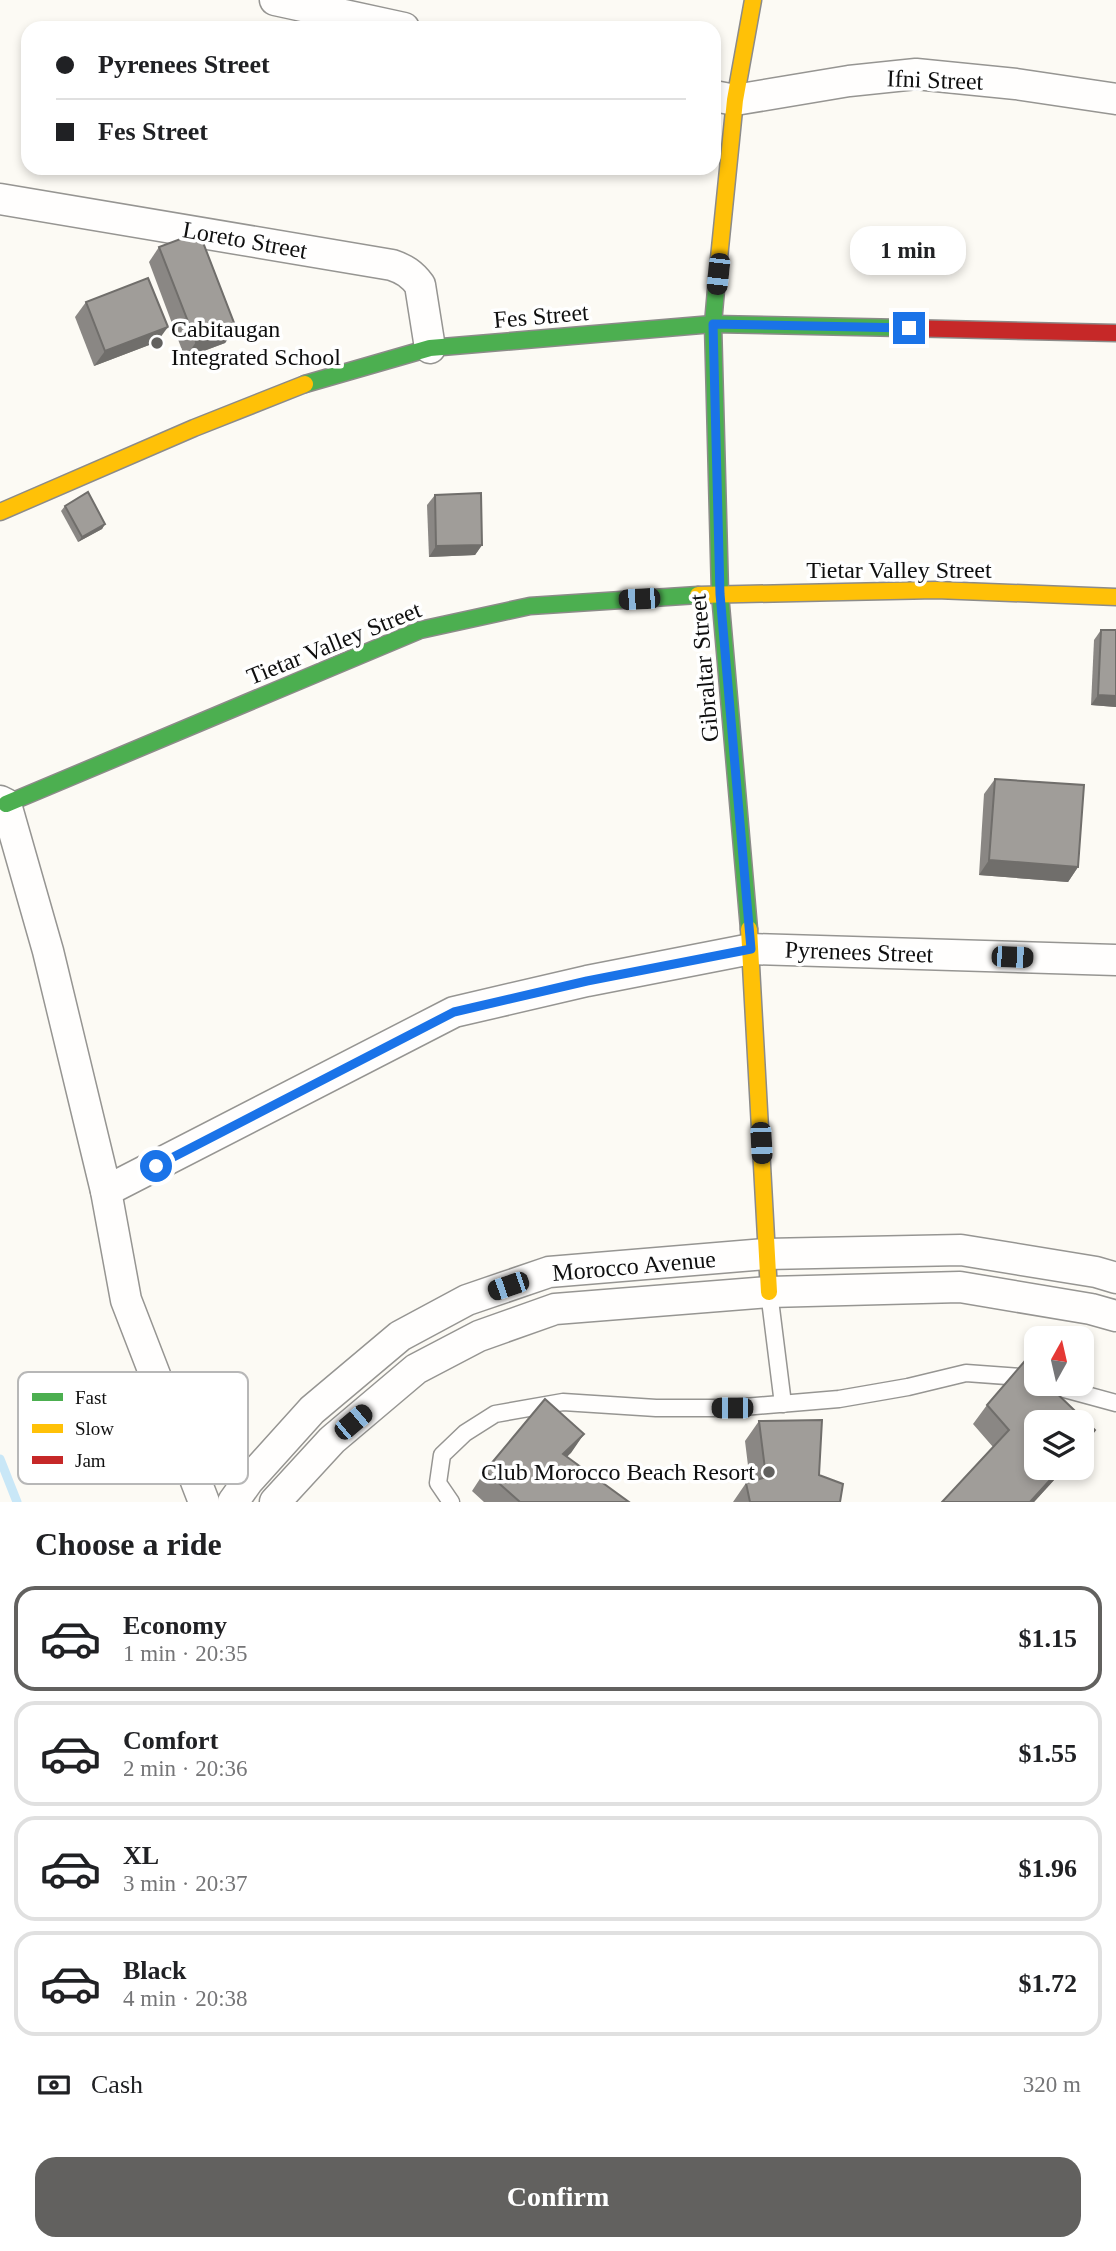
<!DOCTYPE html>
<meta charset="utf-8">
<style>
:root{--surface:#fff;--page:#f6f6f6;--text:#202124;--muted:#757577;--line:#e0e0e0;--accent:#62615f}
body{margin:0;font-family:Georgia,serif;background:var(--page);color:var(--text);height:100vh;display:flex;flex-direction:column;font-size:26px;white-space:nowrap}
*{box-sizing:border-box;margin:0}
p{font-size:23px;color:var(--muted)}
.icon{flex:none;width:38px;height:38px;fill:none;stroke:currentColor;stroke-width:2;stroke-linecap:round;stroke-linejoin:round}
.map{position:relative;height:1502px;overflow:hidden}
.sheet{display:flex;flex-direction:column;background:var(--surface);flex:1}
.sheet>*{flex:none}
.banner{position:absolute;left:21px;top:21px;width:700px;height:154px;border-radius:21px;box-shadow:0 4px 10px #0003;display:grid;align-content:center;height:154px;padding:0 35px;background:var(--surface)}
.needle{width:46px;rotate:8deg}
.controls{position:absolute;left:1024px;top:1326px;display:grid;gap:14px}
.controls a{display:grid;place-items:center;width:70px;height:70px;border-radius:14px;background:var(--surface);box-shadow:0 4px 10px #0003;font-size:35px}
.end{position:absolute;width:32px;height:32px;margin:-16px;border:9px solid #1a73e8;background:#fff;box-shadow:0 0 0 4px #fff}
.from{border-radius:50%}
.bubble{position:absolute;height:49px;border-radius:21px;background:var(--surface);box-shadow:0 4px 10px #0003;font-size:23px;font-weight:700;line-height:49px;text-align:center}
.car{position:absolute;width:21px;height:42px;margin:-21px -10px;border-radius:9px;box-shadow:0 0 5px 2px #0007;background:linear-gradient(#222 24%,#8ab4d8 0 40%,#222 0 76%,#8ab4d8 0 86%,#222 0)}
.banner b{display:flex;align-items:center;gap:24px;height:66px;font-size:26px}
.banner b+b{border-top:2px solid var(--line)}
.banner i{width:18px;height:18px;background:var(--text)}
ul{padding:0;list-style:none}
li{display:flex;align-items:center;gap:21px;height:105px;margin:0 14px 10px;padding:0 21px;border:4px solid var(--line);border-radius:21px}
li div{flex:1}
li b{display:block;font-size:26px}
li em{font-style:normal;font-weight:700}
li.on{border-color:var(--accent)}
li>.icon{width:63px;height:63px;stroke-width:1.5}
h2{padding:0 35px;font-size:32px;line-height:84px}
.pay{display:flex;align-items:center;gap:18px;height:77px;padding:0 35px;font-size:26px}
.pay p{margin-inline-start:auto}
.action{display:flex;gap:14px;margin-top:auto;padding:14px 35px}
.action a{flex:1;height:80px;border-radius:21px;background:var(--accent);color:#fff;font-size:28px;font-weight:700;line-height:80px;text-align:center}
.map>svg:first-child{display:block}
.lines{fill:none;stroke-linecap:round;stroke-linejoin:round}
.stream{stroke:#c9e7f7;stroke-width:9}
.lane-casing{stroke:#969592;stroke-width:19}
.street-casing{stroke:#969592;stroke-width:33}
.fast-casing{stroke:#8c8b89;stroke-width:19}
.slow-casing{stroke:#8c8b89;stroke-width:19}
.jam-casing{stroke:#8c8b89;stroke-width:19}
.lane{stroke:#fffefd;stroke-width:16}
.street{stroke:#fffefd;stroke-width:30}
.fast{stroke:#4caf50;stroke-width:16}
.slow{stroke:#ffc107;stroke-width:16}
.jam{stroke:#c62828;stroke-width:16}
.wall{fill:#8a8784}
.shaded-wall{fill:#706e6b}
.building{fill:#a09d99;stroke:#706e6b;stroke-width:2}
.route{stroke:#1a73e8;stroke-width:9}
.poi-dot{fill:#62615f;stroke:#fff;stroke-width:2.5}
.labels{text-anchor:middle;stroke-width:7;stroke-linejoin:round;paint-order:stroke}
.street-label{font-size:24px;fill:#0f0f0f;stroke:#fff}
.poi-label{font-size:24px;fill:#0f0f0f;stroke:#fff;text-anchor:start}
.key{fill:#fff;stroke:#b7b7b7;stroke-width:2}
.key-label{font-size:19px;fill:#0f0f0f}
</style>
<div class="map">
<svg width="1116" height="1502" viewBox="0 0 1116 1502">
<rect width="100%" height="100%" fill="#fcfaf4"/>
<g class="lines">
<polyline class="stream" points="0,1459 17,1502"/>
<defs>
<g id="lane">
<polyline points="769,1292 783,1404"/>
<polyline points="1046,1384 1116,1403"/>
<polyline points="451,1502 438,1483 442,1455 465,1433 495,1414 563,1402 656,1408 732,1408 839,1399 908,1387 966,1373 1020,1377 1036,1382"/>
</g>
<g id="street">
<polyline points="275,0 404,28"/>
<polyline points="714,96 735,100 849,81 916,74 1016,84 1116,99"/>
<path d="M0,199L392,265C404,269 412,274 420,285L430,348"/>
<polyline points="0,801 6,804 48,951 106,1191 126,1300 204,1502"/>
<polyline points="106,1191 454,1012 587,981 751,949 1116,960"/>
<polyline points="233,1502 248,1481 312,1410 400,1336 467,1300 549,1272 766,1254 961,1250 1096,1272 1116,1278"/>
<polyline points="275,1502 332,1440 416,1369 479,1336 555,1309 769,1292 960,1287 1091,1309 1116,1316"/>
</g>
<g id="fast">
<polyline points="717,278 713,324 720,594 749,929"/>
<polyline points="305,384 430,348 713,324 904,328"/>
<polyline points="6,804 420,630 530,606 698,595"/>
</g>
<g id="slow">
<polyline points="717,278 735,100 753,0"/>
<polyline points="0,512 194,428 305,384"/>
<polyline points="698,595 936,590 1116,597"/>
<polyline points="749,929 769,1292"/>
</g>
<polyline id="jam" points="904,328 1116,333"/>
</defs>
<use href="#lane" class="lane-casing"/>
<use href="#street" class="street-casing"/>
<use href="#fast" class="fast-casing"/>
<use href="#slow" class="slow-casing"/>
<use href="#jam" class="jam-casing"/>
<use href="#lane" class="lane"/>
<use href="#street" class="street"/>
<use href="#fast" class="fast"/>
<use href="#slow" class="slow"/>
<use href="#jam" class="jam"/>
</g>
<g class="wall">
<polygon points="159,247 236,328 225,343 185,358 149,262"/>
<polygon points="86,302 157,342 94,366 75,317"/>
<polygon points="435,495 482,545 475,555 429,557 427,505"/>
<polygon points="65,506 105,524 102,529 78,542 61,511"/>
<polygon points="1101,630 1116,707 1091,705 1094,640"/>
<polygon points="995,779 1078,867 1068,882 979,875 984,794"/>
<polygon points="1024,1362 1036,1373 1036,1384 1047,1384 1095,1430 1082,1450 1082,1423 1036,1423 1036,1468 1065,1468 1034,1502 942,1502 993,1447 973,1424 987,1405"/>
<polygon points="759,1421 819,1475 840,1502 733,1502 746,1483 750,1482 745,1441"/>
<polygon points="584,1434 567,1457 629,1502 484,1502 472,1491 485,1471"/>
</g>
<g class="shaded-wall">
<polygon points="168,327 157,342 94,366 105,351"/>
<polygon points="236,328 225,343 185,358 196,342"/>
<polygon points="105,524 102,529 78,542 82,537"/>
<polygon points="482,545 475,555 429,557 436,546"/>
<polygon points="1098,695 1116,696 1116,707 1091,705"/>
<polygon points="989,860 1078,867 1068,882 979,875"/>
<polygon points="1095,1430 1082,1450 1082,1446"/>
<polygon points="584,1434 571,1453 549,1473 563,1454"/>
<polygon points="1061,1468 1065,1468 1034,1502 1030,1502"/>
</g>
<g class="building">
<polygon points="199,232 236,328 196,342 159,247"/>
<polygon points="148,278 168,327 105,351 86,302"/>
<polygon points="88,492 105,524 82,537 65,506"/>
<polygon points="481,493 482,545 436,546 435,495"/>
<polygon points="1101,630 1116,630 1116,696 1098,695"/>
<polygon points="995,779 1084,785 1078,867 989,860"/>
<polygon points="1024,1362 1036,1373 1036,1384 1047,1384 1095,1430 1082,1446 1082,1423 1036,1423 1036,1468 1061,1468 1030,1502 942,1502 1009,1430 987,1405"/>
<polygon points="545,1399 584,1434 563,1454 629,1502 520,1502 485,1471"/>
<polygon points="822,1420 819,1475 843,1484 840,1502 750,1502 746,1483 766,1477 759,1421"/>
</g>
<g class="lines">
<polyline class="route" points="156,1166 454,1012 587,981 751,949 720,594 713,324 909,328"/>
</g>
<g class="poi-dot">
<circle cx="157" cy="343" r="7"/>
<circle cx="769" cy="1472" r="7"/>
</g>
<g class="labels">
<g class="street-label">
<text transform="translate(935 80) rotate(2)" y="8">Ifni Street</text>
<text transform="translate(245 240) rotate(10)" y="8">Loreto Street</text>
<text transform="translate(541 316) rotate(-5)" y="8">Fes Street</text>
<text x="899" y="578">Tietar Valley Street</text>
<text transform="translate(334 643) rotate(-22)" y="8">Tietar Valley Street</text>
<text transform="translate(704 668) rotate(-95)" y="8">Gibraltar Street</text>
<text transform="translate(859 952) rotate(2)" y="8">Pyrenees Street</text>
<text transform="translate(634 1266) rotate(-5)" y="8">Morocco Avenue</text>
</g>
<g class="poi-label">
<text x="171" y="337">Cabitaugan<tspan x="171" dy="28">Integrated School</tspan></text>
<text x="755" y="1480" text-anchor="end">Club Morocco Beach Resort</text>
</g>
</g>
<rect x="18" y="1372" width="230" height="112" rx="10" class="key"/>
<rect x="32" y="1393" width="31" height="8" fill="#4caf50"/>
<rect x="32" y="1424" width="31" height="9" fill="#ffc107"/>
<rect x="32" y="1456" width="31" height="8" fill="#c62828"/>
<g class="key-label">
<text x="75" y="1404">Fast</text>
<text x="75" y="1435">Slow</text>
<text x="75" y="1467">Jam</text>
</g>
</svg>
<div class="controls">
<a><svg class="needle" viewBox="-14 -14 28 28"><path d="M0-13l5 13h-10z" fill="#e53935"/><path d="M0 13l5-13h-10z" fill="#757577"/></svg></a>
<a><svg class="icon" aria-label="layers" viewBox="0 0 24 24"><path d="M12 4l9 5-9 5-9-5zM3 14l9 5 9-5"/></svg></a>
</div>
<i class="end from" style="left:156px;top:1166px"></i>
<i class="end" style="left:909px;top:328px"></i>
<div class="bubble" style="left:850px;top:226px;width:116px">1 min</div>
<i class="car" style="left:718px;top:274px;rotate:186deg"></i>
<i class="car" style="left:639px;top:599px;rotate:267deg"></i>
<i class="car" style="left:1012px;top:957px;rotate:92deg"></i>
<i class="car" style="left:761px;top:1143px;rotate:177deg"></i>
<i class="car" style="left:508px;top:1286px;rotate:251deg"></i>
<i class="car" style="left:732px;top:1408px;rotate:270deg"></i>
<i class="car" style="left:353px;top:1422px;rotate:50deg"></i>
<div class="banner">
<b><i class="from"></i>Pyrenees Street</b>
<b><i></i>Fes Street</b>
</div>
</div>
<section class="sheet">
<h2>Choose a ride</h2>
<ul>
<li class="on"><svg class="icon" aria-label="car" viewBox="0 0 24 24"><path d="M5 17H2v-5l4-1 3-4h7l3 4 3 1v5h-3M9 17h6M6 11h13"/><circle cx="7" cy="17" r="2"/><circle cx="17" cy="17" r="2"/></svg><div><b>Economy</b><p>1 min · 20:35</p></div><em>$1.15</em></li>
<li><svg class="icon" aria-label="car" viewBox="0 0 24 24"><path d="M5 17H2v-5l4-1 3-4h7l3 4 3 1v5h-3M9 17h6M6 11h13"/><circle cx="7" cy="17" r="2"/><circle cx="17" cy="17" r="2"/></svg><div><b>Comfort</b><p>2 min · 20:36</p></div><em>$1.55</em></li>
<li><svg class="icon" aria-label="car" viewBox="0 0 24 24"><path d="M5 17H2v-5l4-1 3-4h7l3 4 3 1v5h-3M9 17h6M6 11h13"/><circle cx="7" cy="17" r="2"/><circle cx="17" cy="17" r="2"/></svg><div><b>XL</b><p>3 min · 20:37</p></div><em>$1.96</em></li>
<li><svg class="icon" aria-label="car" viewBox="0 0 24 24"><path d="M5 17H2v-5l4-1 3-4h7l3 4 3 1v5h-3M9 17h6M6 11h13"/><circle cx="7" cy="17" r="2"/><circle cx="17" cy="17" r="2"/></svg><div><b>Black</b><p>4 min · 20:38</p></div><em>$1.72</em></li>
</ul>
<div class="pay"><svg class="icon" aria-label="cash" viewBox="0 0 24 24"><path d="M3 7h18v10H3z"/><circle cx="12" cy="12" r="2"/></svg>Cash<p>320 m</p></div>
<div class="action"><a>Confirm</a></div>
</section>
